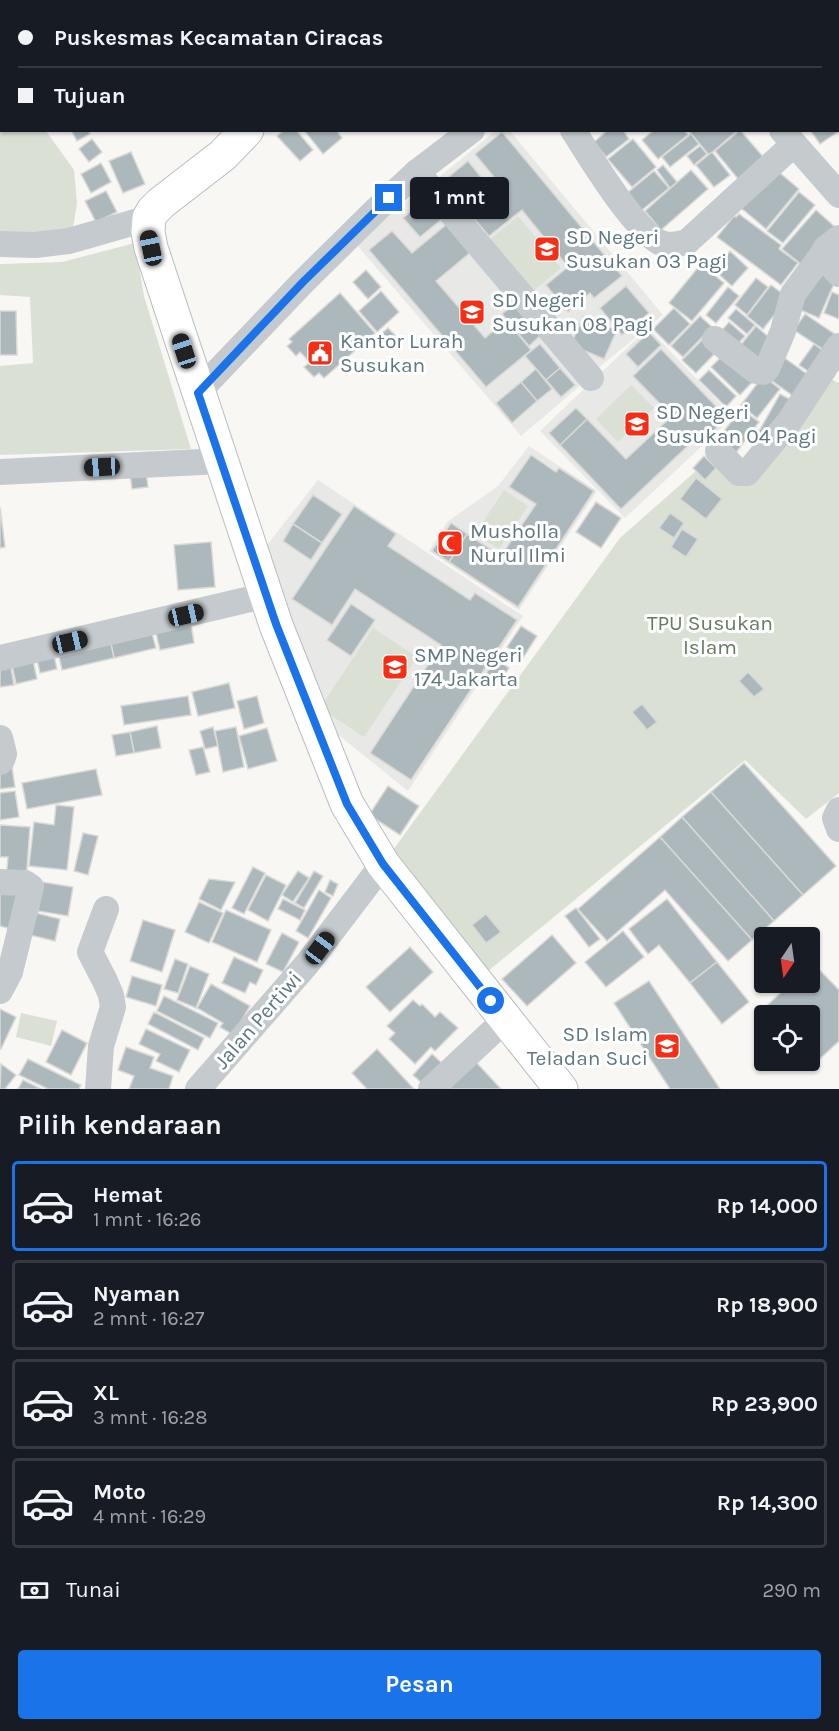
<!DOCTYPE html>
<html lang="id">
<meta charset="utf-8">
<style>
:root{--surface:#171b24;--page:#20242c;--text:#f1f3f6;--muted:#9ea1a6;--line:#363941;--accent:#1a73e8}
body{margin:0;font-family:Karla,sans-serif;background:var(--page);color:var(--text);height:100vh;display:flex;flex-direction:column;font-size:22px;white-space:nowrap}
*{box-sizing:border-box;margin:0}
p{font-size:20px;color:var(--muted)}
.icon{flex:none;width:33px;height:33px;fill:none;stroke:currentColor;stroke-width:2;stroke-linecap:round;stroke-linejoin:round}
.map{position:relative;height:1089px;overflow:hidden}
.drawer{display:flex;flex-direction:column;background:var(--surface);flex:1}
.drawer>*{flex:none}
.top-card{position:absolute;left:0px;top:0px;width:840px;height:132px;box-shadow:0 2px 4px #0004;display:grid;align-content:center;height:132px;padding:0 18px;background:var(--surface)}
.needle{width:39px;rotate:193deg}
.tools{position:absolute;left:754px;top:927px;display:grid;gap:12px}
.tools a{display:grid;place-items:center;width:66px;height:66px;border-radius:6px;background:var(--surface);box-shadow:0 2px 4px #0004;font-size:30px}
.end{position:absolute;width:27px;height:27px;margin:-14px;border:8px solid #1a73e8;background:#fff;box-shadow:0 0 0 3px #fff}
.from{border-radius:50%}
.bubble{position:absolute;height:42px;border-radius:6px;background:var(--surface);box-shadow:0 2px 4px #0004;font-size:20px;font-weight:700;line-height:42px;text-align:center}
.car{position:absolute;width:18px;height:36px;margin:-18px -9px;border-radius:8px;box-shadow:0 0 4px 2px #0007;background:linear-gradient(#222 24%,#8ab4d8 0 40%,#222 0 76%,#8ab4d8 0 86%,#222 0)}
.top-card b{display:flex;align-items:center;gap:21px;height:57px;font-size:22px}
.top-card b+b{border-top:2px solid var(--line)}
.top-card i{width:15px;height:15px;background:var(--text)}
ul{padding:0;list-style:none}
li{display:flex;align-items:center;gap:18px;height:90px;margin:0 12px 9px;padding:0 6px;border:3px solid var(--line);border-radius:6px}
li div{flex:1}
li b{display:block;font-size:22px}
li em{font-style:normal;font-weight:700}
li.selected{border-color:var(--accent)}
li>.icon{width:54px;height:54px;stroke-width:1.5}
h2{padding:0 18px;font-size:27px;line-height:72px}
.pay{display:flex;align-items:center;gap:15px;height:66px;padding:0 18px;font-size:22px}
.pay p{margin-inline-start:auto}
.button{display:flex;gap:12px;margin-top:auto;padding:12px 18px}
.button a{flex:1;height:69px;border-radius:6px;background:var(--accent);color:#fff;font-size:24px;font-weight:700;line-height:69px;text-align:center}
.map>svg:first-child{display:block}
.built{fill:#e8e9e7}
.green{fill:#dae0d4}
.building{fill:#adb8bc;stroke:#d9d9d6;stroke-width:1.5}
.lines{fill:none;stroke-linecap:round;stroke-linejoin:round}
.secondary-casing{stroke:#b6bec1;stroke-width:35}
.street{stroke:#c4cacd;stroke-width:26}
.secondary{stroke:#fff;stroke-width:33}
.route{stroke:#1a73e8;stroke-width:8}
.labels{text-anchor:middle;stroke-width:6;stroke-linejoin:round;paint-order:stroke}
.poi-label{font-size:21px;fill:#5f7782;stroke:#fff;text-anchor:start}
.park-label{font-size:21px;fill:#677a5f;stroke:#fff}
.street-label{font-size:21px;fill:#5f7782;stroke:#fff}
</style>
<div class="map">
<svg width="839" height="1089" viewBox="0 0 839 1089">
<rect width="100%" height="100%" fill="#f8f7f4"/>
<g class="built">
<polygon points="495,131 510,131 663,315 591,374 432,183"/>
<polygon points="423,187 588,379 521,436 356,244"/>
<polygon points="648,328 733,417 625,518 540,431"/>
<polygon points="529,446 597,491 519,610 429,551 447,522 498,486"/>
<polygon points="318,480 523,616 408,791 316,717 263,550"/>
</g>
<g class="green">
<polygon points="0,95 2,130 46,131 74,170 77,203 73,228 47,236 0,234"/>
<polygon points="518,216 561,268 531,293 488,241"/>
<polygon points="135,243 144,296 191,449 0,455 0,366 33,363 30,297 0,295 0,264 62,262"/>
<polygon points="823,375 839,383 839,793 806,819 745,760 482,976 385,861 620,538 714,455 737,478"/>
<polygon points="631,385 654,408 618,442 596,419"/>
<polygon points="504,490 528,506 499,549 475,534"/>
<polygon points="373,628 417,657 364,737 320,708"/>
<polygon points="21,1013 57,1021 51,1046 16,1037"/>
</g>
<g class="building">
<polygon points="838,87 839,131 820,144 810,130 838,130"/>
<polygon points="71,130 88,130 90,134 77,141"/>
<polygon points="284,130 296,130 313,150 300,161 277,136"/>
<polygon points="304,130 336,130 342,138 323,154"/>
<polygon points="608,130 623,130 629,139 606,157 594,142"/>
<polygon points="654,130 684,130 688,135 658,159 642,140"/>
<polygon points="688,130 738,130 709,155"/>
<polygon points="740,130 765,159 739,180 715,151"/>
<polygon points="502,132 622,276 594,298 590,293 568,312 546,285 568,267 522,210 489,236 466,209 498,182 475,154"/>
<polygon points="691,134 699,144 670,167 662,157"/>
<polygon points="92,139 102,152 89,162 79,149"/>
<polygon points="633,139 656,167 632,187 608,159"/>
<polygon points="700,146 707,154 694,165 687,156"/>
<polygon points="131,152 145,184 123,193 109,161"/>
<polygon points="712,152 730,175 714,187 696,165"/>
<polygon points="468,161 488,186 466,204 445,180"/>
<polygon points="101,163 111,182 91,193 81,174"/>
<polygon points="663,165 677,182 670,188 657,170"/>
<polygon points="774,168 799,189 766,229 741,208"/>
<polygon points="691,170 708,189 661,230 645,211"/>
<polygon points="654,171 669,188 636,215 621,198"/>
<polygon points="106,191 117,212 96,222 85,201"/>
<polygon points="799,192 815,205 783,243 767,231"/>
<polygon points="425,199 442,219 420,237 403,218"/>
<polygon points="816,210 835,227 802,265 782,249"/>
<polygon points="739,214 781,245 779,249 798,263 781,285 717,237 734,216 736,217"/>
<polygon points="447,224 471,252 436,281 485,338 506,320 531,350 486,387 369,250 392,231 412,253"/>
<polygon points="730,251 748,268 732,286 714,270"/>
<polygon points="701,264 724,283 692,321 669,303"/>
<polygon points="814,269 836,279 819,318 796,308"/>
<polygon points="366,270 381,287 368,299 353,282"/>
<polygon points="756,278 768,287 747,315 735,305"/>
<polygon points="771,285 788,298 763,329 747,316"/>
<polygon points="626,286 649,313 622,335 600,308"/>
<polygon points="728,287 739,296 716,323 706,315"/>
<polygon points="381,291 399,312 377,332 359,311"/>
<polygon points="832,292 839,295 839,319 824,313"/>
<polygon points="340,293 375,333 324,378 319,373 314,377 304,367 310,362 300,352 296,356 287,346 292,342 289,339"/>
<polygon points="514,304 541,335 529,346 502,314"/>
<polygon points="674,308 690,324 669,345 653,329"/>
<polygon points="736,309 755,325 747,334 728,318"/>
<polygon points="0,311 16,311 17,355 0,355"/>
<polygon points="805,314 839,337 830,354 794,330"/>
<polygon points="583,316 617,330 604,359 571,345"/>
<polygon points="700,316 712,327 683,357 671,346"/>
<polygon points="729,322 745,336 733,350 717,336"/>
<polygon points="756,326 774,342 757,370 735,352"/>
<polygon points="388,328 395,335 386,342 380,335"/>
<polygon points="649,332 661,345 638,367 626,354"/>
<polygon points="707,335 721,347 696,373 682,360"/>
<polygon points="540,344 560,368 546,380 525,356"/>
<polygon points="814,344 829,355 814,375 799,365"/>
<polygon points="661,349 727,418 699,444 694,440 621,509 560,445 587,419 626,459 672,416 633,376"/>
<polygon points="726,352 755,379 740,395 711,367"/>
<polygon points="779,354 811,377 796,398 764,375"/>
<polygon points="560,368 575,385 561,397 546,380"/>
<polygon points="536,369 552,389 537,401 521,382"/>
<polygon points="709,370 736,396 726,407 699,380"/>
<polygon points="763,376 780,389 757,418 741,405"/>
<polygon points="521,382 537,401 512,423 496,403"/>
<polygon points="780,394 793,401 771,440 758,433"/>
<polygon points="576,408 587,419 560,445 549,433"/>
<polygon points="741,409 759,422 732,458 714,444"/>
<polygon points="531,455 556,472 559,468 594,491 518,607 449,562 467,534 501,556 536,504 509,487"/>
<polygon points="704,456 716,468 705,480 693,468"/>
<polygon points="146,471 148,487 132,489 130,473"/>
<polygon points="696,478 722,499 706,519 680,499"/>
<polygon points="313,495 342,514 322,543 293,524"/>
<polygon points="596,502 621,518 601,548 576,532"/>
<polygon points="354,506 396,534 388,546 470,600 475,593 517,620 411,780 370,753 441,645 355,589 332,625 292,599"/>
<polygon points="0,507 5,547 0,548"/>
<polygon points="670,513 684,523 674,538 659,528"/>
<polygon points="451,523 467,534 449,562 432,551"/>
<polygon points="293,524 322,543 311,560 283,541"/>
<polygon points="682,529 698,539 686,557 671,547"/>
<polygon points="211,542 215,587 178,590 174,545"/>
<polygon points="351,604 375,620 351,656 327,640"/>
<polygon points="190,618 194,643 160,650 154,625"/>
<polygon points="150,626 156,648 114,658 109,635"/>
<polygon points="521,626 537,636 523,658 507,647"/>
<polygon points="109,635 114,658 62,670 57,648"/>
<polygon points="53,651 57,669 40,673 36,655"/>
<polygon points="496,659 509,668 496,688 482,679"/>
<polygon points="33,660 37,679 16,684 12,665"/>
<polygon points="10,662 14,685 0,687 0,664"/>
<polygon points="748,672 764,689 754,697 739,681"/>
<polygon points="229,683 235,708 198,716 192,692"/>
<polygon points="188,696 191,715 124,725 121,706"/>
<polygon points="257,696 264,723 244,729 237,701"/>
<polygon points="642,704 657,722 647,730 632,712"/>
<polygon points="157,726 161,748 134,753 130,732"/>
<polygon points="213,727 218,746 205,749 200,731"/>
<polygon points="236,727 244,767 223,772 215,731"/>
<polygon points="267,728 277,761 248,769 239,736"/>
<polygon points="130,732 134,753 116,756 112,735"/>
<polygon points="203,747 210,772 196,775 189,750"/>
<polygon points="744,763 836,866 803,895 711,792"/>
<polygon points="12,767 15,787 0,789 0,768"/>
<polygon points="96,769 102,795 27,809 22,783"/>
<polygon points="388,786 419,806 400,835 369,815"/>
<polygon points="15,791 19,817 0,820 0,793"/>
<polygon points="711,792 803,895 774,921 682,817"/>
<polygon points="56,805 74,807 67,870 29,866 34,822 54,825"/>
<polygon points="682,817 774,921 752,940 660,837"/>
<polygon points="0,825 30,827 26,882 6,880 8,857 0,857"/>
<polygon points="83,833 98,836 88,875 74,871"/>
<polygon points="660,837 752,940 728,961 665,890 607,941 578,909"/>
<polygon points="253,867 265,873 244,914 232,908"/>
<polygon points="298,871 309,878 293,902 282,895"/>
<polygon points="314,871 323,876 304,908 295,903"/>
<polygon points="266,875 286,885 268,921 248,910"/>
<polygon points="209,879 235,882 221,910 199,899"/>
<polygon points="330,880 338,884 333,896 325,892"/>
<polygon points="42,882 73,887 68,916 38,911"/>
<polygon points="0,885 26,892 15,930 0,926"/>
<polygon points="319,890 331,898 308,938 296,931"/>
<polygon points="283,899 305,910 300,920 278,909"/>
<polygon points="667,899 717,962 690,983 659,945 648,954 629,929"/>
<polygon points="199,902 223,913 209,943 185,932"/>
<polygon points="576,908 600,939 589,947 565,916"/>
<polygon points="226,910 271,930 257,962 212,942"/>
<polygon points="36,913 60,919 55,941 30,935"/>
<polygon points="486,914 501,932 486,943 472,925"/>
<polygon points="143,920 175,930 162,972 130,961"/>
<polygon points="623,931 644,957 606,987 585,962"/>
<polygon points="282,933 299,942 283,972 266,964"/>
<polygon points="552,935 576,963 527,1006 502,979"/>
<polygon points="410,947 433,972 390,1012 366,987"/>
<polygon points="234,957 263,970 256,985 250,982 245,993 222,983"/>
<polygon points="175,959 188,964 178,993 164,989"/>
<polygon points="717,962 749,1002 722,1024 690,983"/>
<polygon points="813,963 839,990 839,1041 810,1068 803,1060 810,1060 810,1016 765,1016 765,1019 759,1013 792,982 810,982 810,966"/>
<polygon points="190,966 209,974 196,1008 177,1000"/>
<polygon points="132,976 162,985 156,1006 126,997"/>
<polygon points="649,981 720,1089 670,1089 614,1003"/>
<polygon points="211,984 250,1006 233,1035 220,1027 223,1023 197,1008"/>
<polygon points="164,996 218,1023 210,1038 157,1011"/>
<polygon points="413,1000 420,1006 422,1004 435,1017 440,1012 458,1028 435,1051 431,1047 415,1064 389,1039 395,1033 387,1026"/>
<polygon points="0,1009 16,1017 1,1049 0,1049"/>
<polygon points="154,1012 204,1038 198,1050 148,1024"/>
<polygon points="146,1029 190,1050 179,1072 156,1061 160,1054 139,1044"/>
<polygon points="62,1030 87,1043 71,1075 46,1062"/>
<polygon points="126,1047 154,1057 150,1068 173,1076 169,1089 129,1089 134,1076 118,1070"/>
<polygon points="377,1049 414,1089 415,1089 367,1089 352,1073"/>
<polygon points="432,1054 445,1066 426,1087 413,1075"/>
<polygon points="28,1059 81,1085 79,1089 48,1089 19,1075"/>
<polygon points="474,1060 501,1089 442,1089"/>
<polygon points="1,1064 16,1075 5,1089 0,1089"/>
<polygon points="23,1080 41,1089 18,1089"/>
</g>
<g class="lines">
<defs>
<g id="secondary">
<polyline points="358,2 359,0"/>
<polyline points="247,130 223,155 161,203 153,211 149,218 148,232 151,248 276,625 347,804 383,864 561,1089"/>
</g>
</defs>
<use href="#secondary" class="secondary-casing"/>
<g class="street">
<polyline points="660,0 661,2"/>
<polyline points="813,0 815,2"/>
<polyline points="77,2 78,0"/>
<polyline points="736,2 737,0"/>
<polyline points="838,31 839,31"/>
<polyline points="838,73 839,73"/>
<path d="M573,130C588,154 639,238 664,244C671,246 679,244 687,242L794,144"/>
<polyline points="782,130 839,195"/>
<polyline points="417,172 591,378"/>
<polyline points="839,238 826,248 822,255 839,274"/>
<polyline points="0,244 35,245 69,241 149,218"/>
<polyline points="715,339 756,371 763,372 767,369 783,331 793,294 822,255"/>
<polyline points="198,392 303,282 375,211 417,172 472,130"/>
<polyline points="718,451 739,473 747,473 789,422 839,346"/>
<polyline points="0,472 221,461"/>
<polyline points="0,658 267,595"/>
<polyline points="0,738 4,754 2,760 0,762"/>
<polyline points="839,810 835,818 839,829"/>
<polyline points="0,882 25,883 31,887 10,972 0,991"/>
<polyline points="98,1089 101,1046 113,1007 111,995 105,981 90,952 106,909"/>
<polyline points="198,1089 307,964 383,864"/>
<polyline points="431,1089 506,1019"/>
</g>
<use href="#secondary" class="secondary"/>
</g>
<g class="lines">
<polyline class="route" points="389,198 303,282 198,393 276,624 347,804 383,864 491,1001"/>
</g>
<defs>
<symbol id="school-square" viewBox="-11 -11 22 22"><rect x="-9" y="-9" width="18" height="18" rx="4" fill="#f62e15" stroke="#fff"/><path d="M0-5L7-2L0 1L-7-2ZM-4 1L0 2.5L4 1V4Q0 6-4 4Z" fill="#fff"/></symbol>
<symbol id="civic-square" viewBox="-11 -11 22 22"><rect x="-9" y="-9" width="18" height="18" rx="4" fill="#f62e15" stroke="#fff"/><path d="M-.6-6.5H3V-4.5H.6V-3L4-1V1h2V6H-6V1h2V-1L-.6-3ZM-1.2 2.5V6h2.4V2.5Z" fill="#fff"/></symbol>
<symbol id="mosque-square" viewBox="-11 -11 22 22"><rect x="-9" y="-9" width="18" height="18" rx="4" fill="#f62e15" stroke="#fff"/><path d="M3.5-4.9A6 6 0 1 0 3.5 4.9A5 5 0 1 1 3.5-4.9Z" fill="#fff"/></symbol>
</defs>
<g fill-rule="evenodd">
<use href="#school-square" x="532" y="234" width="30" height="30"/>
<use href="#school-square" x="457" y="297" width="30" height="30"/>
<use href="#civic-square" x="305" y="338" width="30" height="30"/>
<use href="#school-square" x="622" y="409" width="30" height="30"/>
<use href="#mosque-square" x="435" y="528" width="30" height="30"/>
<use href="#school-square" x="380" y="652" width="30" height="30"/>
<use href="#school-square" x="652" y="1031" width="30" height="30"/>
</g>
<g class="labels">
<g class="poi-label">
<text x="566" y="244">SD Negeri<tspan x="566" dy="24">Susukan 03 Pagi</tspan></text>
<text x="492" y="307">SD Negeri<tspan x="492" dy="24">Susukan 08 Pagi</tspan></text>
<text x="340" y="348">Kantor Lurah<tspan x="340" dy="24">Susukan</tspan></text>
<text x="656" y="419">SD Negeri<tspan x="656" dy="24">Susukan 04 Pagi</tspan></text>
<text x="470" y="538">Musholla<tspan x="470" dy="24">Nurul Ilmi</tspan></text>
<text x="414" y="662">SMP Negeri<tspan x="414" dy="24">174 Jakarta</tspan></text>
<text x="648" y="1041" text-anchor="end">SD Islam<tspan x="648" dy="24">Teladan Suci</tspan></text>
</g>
<g class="park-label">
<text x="710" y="630">TPU Susukan<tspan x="710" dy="24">Islam</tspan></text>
</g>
<g class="street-label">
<text transform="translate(258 1020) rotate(-49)" y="7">Jalan Pertiwi</text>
</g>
</g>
</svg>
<div class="tools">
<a><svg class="needle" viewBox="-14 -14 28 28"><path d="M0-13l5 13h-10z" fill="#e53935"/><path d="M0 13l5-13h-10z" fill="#9ea1a6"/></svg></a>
<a><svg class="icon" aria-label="locate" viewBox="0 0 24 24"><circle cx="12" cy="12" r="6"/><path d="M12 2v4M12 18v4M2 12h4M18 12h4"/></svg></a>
</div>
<i class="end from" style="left:491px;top:1001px"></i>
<i class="end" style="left:389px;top:198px"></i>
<div class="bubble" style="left:410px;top:177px;width:99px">1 mnt</div>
<i class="car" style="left:151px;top:248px;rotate:348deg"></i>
<i class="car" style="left:184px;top:351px;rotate:342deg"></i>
<i class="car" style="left:102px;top:467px;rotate:267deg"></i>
<i class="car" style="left:186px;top:615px;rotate:77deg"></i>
<i class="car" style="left:70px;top:642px;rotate:77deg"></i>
<i class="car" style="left:320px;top:948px;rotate:37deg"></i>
<div class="top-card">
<b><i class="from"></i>Puskesmas Kecamatan Ciracas</b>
<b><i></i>Tujuan</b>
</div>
</div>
<section class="drawer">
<h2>Pilih kendaraan</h2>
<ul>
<li class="selected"><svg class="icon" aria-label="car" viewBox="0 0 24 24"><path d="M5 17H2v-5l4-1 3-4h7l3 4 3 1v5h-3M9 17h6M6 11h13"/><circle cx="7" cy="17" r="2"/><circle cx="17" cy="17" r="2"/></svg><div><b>Hemat</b><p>1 mnt · 16:26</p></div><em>Rp 14,000</em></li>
<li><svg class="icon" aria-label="car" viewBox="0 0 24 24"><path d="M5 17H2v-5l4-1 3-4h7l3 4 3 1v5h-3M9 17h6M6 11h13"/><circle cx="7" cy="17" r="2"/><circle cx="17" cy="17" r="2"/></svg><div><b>Nyaman</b><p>2 mnt · 16:27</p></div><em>Rp 18,900</em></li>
<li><svg class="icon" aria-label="car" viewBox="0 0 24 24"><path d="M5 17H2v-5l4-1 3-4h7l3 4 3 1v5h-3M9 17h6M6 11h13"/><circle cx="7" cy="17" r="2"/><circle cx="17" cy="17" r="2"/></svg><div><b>XL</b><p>3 mnt · 16:28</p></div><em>Rp 23,900</em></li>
<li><svg class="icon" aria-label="car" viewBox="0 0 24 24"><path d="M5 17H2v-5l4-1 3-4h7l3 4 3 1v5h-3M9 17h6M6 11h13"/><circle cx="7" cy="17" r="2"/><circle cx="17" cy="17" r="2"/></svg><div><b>Moto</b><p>4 mnt · 16:29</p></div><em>Rp 14,300</em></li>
</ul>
<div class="pay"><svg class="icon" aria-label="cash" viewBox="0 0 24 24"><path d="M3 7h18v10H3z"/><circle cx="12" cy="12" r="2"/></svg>Tunai<p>290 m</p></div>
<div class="button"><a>Pesan</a></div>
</section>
